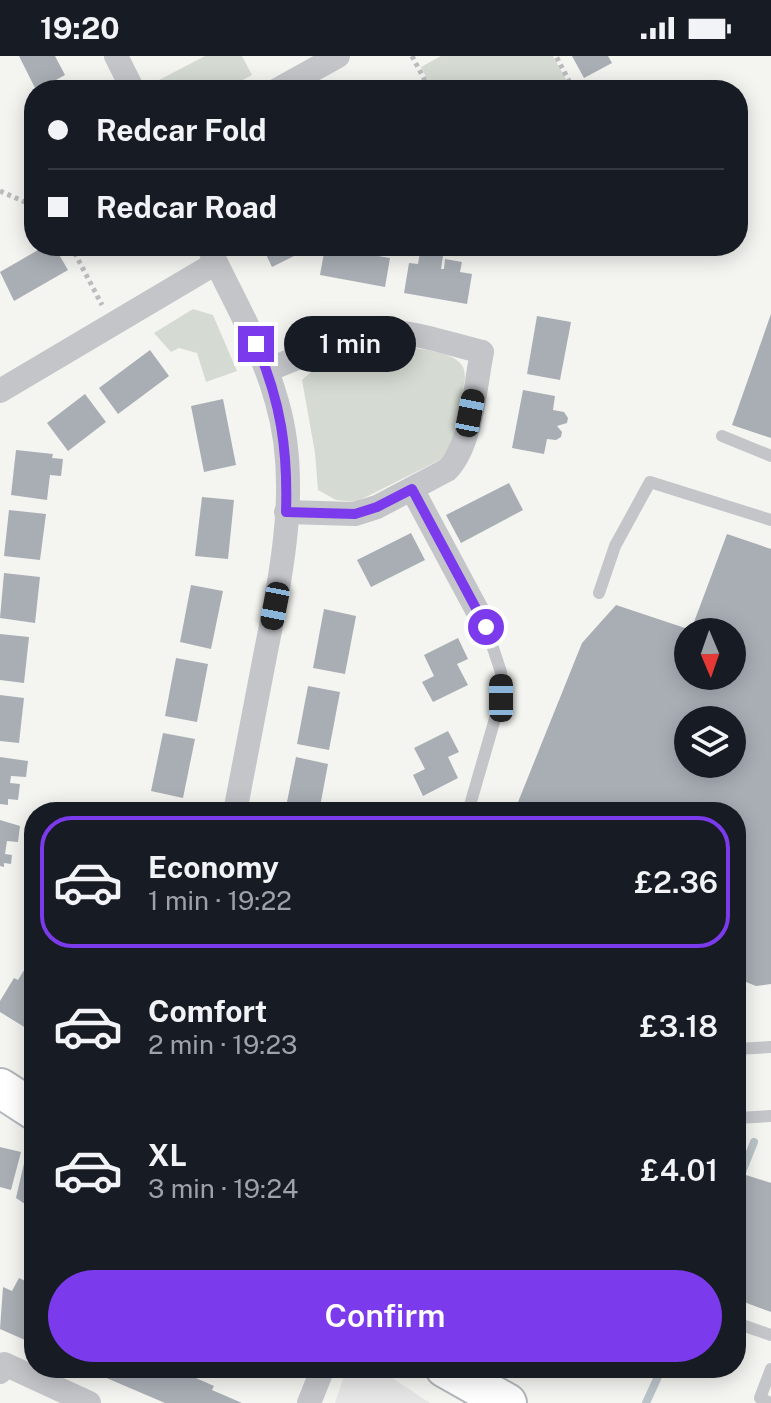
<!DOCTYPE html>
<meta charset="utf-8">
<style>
:root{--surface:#171b24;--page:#20242c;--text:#f1f3f6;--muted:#9ea1a6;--line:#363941;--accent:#7c3aed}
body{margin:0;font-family:"Public Sans",sans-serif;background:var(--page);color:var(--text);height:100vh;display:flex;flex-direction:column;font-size:30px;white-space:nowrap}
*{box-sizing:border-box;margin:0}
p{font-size:26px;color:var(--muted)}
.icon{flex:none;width:44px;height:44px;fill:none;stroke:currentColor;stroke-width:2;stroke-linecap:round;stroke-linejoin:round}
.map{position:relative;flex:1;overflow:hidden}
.drawer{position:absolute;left:24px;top:746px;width:722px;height:576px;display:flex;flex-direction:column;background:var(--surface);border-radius:32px;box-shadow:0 4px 20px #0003}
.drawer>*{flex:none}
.guide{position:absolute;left:24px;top:24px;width:724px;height:176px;border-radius:32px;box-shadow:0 4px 20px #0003;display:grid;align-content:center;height:176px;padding:0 24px;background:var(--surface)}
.needle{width:52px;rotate:178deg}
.buttons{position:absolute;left:674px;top:562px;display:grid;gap:16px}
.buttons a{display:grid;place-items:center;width:72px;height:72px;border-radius:50%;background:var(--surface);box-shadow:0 4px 20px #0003;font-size:40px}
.end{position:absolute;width:36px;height:36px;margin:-18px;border:10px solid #7c3aed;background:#fff;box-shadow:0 0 0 4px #fff}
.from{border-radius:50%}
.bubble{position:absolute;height:56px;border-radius:28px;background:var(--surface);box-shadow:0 4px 20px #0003;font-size:26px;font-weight:600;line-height:56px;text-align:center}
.car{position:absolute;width:24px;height:48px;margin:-24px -12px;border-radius:10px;box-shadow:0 0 6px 2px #0007;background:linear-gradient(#222 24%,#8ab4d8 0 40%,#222 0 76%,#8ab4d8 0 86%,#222 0)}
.guide b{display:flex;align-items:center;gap:28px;height:76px;font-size:30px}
.guide b+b{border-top:2px solid var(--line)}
.guide i{width:20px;height:20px;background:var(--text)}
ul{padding:14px 0 0;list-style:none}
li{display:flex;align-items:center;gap:24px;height:132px;margin:0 16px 12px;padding:0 8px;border:4px solid transparent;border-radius:32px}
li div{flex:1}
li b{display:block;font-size:30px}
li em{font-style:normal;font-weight:600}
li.current{border-color:var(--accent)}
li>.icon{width:72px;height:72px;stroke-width:1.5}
.primary-button{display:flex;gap:16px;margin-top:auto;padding:16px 24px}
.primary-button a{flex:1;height:92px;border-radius:48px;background:var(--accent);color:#fff;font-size:32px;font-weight:600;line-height:92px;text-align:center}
.status{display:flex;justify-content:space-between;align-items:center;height:56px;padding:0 40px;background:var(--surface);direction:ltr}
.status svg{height:22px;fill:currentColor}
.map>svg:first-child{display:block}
.built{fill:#e5e6e5}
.green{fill:#d5dbd2}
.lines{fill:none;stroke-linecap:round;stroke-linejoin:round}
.stream{stroke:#bbc4c9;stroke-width:8}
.building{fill:#a9aeb5;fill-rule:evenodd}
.primary-casing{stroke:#b3b7bb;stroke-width:42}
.path{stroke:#babcbe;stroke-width:5;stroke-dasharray:4 4;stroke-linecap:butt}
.service{stroke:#c3c5c9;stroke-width:12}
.minor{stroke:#c3c5c9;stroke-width:24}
.primary{stroke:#fff;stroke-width:38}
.route{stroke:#7c3aed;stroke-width:10}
</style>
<div class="status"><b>19:20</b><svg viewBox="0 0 49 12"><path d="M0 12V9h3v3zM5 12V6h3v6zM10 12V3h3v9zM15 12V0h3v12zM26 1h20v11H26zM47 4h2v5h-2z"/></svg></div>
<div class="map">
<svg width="771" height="1347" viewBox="0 0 771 1347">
<rect width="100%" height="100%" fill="#f4f5f1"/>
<polygon class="built" points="347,1312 377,1312 430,1347 335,1347"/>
<g class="green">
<polygon points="205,0 242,0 252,19 225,34 164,34 159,24"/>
<polygon points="441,0 553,0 567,25 550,34 433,34 421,11"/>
<polygon points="193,253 213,259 237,315 206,326 197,297 179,292 171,296 154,277"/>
<path d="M379,289C398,290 444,293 458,305C464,310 465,315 465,323L452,387L440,404L356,446L336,444L318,434L315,397L302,324C324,303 350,293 379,289Z"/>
</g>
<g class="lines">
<g class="stream">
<polyline points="736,1131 754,1086"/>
<polyline points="646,1347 662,1312"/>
</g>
</g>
<g class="building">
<polygon points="19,0 55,0 65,19 56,24 61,34 36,34"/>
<polygon points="572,0 608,0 612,7 584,22"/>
<polygon points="45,190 54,190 68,214 14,245 0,216"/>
<polygon points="262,190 299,190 302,196 272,211"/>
<polygon points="325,191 390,202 385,231 320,219"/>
<polygon points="420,196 443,200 441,213 444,213 445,203 462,206 460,216 472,218 467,248 404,237 409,207 418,208"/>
<polygon points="771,258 771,382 732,369"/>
<polygon points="537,260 571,266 560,324 527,318"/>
<polygon points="150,294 169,320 118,358 99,332"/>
<polygon points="523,334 555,340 553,354 564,356 568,362 567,367 557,370 562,376 561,381 556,384 547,383 544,398 512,392"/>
<polygon points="85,338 106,366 68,395 47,367"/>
<polygon points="223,343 236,409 204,416 191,350"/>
<polygon points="16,394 53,398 52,402 63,403 61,420 50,419 47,444 11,439"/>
<polygon points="509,427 523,454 461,487 446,459"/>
<polygon points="202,441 234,444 228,503 195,500"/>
<polygon points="9,454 46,458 40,504 4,500"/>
<polygon points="411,477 425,504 371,531 357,504"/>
<path d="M727,478L771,493V928L756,930L736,922V756H514L582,587L616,549L691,574ZM688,576H732V620H688ZM688,664H732V708H688Z"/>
<polygon points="4,517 40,521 35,567 0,562"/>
<polygon points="191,529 223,535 211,593 180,586"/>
<polygon points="324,553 356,560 345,618 313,612"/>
<polygon points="0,578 29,581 24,627 0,624"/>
<polygon points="458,582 468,603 457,608 468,629 433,646 422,626 434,620 424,599"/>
<polygon points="176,602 208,608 197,666 165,660"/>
<polygon points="308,630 340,636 329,694 297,688"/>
<polygon points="0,639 24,642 19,687 0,685"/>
<polygon points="448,675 459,696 448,701 458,722 423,740 413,719 425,713 414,692"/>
<polygon points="163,677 195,683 183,742 151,735"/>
<polygon points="0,701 28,705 26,721 11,720 10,727 20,728 18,744 8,743 8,749 0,748"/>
<polygon points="296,701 328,708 319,756 285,756"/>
<polygon points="0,764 20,770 18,786 7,785 5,798 12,799 11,808 4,807 4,811 0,810"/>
<polygon points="26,911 34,916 32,933 34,934 34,977 0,956 0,945 14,922 18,924"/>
<polygon points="0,1091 21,1096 11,1134 0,1131"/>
<polygon points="25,1103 34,1108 34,1154 16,1142"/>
<polygon points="746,1119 771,1127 771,1256 736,1243 736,1148"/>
<polygon points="19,1222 34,1229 31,1244 34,1245 34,1288 0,1273 3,1231 12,1235"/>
<polygon points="83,1312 181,1312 180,1315 214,1330 212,1334 242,1347 165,1347"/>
</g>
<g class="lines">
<defs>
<g id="primary">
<polyline points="0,1032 34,1054"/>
<polyline points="445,1312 507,1347"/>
</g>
</defs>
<use href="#primary" class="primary-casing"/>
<g class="path">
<polyline points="412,0 430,34"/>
<polyline points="554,34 569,25 556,0"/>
<polyline points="0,135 34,150"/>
<polyline points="71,190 102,249"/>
</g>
<g class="service">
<polyline points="722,380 771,400"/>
<polyline points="599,537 615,490 650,426 771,464"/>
<polyline points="468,756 501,642 501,616 486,571"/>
<polyline points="736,993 771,991"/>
<polyline points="736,1062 771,1060"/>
<polyline points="736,1267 771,1279"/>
<polyline points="770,1347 760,1342 771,1313"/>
</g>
<g class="minor">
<polyline points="116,0 133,34"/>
<polyline points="277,34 338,0"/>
<path d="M208,190C232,241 262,291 277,346C301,428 281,519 265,600C255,652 245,704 235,756"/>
<path d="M267,314C312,297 360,271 410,278C434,282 458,290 482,296C475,330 472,389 447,414L377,451L355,458L286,456"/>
<polyline points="0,335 216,207"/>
<polyline points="412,433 486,571"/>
<polyline points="0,1316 4,1308 89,1347"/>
<polyline points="309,1347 323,1312"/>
</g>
<use href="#primary" class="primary"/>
</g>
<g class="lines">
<path class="route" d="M256,288C281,346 288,394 286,456L355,458L377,451L412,433L486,571"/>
</g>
</svg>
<div class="buttons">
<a><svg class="needle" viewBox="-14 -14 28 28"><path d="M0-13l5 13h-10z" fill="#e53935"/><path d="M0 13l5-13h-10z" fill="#9ea1a6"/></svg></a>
<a><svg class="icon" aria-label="layers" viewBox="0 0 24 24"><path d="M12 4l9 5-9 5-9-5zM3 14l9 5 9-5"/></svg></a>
</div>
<i class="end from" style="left:486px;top:571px"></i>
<i class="end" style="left:256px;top:288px"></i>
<div class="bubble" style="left:284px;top:260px;width:132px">1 min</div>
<i class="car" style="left:470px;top:357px;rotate:11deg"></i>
<i class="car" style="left:275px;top:550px;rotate:191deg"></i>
<i class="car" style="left:501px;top:642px;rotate:0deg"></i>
<div class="guide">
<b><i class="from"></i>Redcar Fold</b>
<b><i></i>Redcar Road</b>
</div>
<section class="drawer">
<ul>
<li class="current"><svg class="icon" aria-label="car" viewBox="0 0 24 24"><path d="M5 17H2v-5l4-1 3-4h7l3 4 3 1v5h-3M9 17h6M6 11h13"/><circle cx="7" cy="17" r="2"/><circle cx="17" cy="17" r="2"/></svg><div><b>Economy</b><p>1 min · 19:22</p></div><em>£2.36</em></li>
<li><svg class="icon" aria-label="car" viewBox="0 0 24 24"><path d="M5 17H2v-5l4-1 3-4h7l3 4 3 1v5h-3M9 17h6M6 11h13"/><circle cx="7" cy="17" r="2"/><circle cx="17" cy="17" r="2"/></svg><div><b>Comfort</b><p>2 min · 19:23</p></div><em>£3.18</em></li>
<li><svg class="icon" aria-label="car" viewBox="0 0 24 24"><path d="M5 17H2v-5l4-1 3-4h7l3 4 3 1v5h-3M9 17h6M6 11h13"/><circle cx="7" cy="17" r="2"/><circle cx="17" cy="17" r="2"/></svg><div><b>XL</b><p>3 min · 19:24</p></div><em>£4.01</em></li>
</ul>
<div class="primary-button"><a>Confirm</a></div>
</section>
</div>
